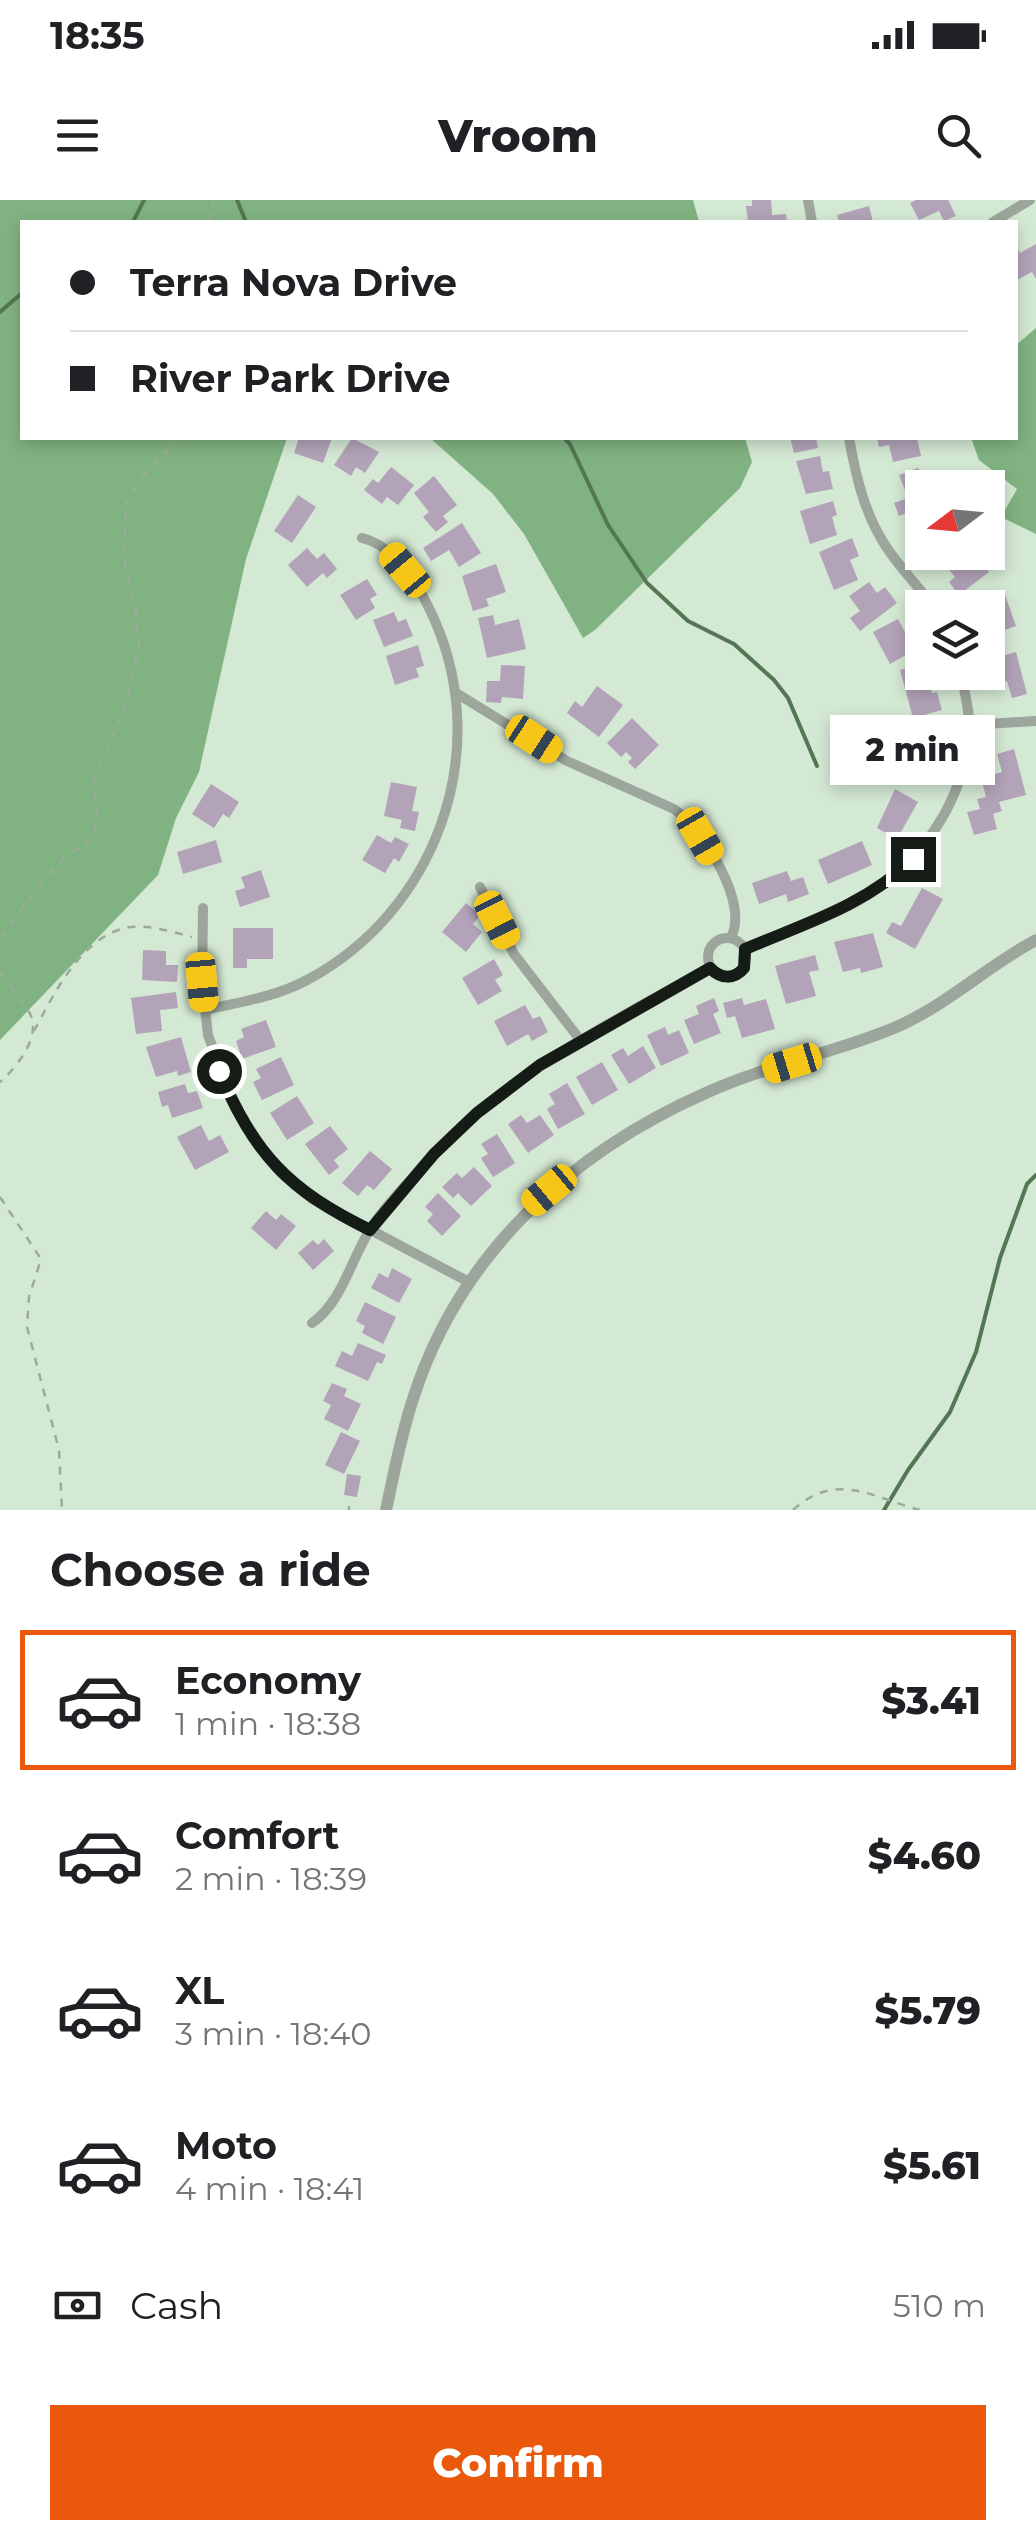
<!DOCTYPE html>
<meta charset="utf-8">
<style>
:root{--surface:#fff;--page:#f2f2f2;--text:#202124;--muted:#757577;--line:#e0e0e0;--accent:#ea580c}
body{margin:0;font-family:Montserrat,sans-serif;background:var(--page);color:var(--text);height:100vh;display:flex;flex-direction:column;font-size:38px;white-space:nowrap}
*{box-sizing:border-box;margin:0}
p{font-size:32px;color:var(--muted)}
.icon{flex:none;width:55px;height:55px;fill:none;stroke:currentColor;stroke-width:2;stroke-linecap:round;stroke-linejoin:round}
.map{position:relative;height:1310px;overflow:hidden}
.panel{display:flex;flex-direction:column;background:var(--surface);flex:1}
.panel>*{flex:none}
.guide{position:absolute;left:20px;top:20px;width:998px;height:220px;border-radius:0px;box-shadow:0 5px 15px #0003;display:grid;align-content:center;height:220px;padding:0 50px;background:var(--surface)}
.needle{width:65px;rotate:254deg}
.tools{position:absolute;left:905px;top:270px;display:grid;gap:20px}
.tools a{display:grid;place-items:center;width:100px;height:100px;border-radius:0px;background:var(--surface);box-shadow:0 5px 15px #0003;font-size:50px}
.end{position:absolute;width:45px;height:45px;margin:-22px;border:12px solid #151c15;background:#fff;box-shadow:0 0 0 5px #fff}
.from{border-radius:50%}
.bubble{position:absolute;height:70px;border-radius:0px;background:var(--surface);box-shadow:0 5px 15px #0003;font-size:32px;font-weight:800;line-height:70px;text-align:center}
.car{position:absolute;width:30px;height:60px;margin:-30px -15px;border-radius:12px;box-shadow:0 0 8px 2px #0007;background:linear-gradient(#f5c518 24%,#345 0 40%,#f5c518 0 76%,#345 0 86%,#f5c518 0)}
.guide b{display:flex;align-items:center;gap:35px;height:95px;font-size:38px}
.guide b+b{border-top:2px solid var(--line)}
.guide i{width:25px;height:25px;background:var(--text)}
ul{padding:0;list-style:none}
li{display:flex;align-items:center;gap:30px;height:140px;margin:0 20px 15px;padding:0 30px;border:5px solid transparent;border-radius:0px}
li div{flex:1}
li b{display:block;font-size:38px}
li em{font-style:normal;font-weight:800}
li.active{border-color:var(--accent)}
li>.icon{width:90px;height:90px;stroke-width:1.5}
h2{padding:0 50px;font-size:45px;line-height:120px}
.pay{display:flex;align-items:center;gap:25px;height:110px;padding:0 50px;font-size:38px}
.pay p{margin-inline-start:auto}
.button{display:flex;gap:20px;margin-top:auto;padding:20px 50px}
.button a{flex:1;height:115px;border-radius:0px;background:var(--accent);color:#fff;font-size:40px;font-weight:800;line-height:115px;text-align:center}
.status{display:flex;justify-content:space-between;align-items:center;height:70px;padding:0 50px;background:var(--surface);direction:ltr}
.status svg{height:28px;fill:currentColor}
header{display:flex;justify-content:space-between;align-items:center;height:130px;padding:0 50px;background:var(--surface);font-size:45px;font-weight:800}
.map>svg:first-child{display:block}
.forest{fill:#81b382}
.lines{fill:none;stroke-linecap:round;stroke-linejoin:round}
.stream{stroke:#537753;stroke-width:4}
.building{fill:#b3a3b9}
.path{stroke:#9aab9a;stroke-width:2.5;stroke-dasharray:8 8;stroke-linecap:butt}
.minor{stroke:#9da69d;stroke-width:10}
.tertiary{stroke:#9da69d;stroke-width:12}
.route{stroke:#151c15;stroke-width:12}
</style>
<div class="status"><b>18:35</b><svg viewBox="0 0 49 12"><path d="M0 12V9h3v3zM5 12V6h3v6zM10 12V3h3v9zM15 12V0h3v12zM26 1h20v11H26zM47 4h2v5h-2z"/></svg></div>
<header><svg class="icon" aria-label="menu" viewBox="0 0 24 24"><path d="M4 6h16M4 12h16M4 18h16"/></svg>Vroom<svg class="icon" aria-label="search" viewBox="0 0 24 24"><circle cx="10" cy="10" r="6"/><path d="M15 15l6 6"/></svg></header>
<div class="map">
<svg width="1036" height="1310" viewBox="0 0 1036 1310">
<rect width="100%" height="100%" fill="#d4e9d4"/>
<g class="forest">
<polygon points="0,0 693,0 699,22 22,22 22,238 287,238 246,359 199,572 176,618 158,675 0,840"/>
<polygon points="1036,128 1036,334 1001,317 1017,289 979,260 971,238 1015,238 1015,146"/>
<polygon points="430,238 745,238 752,262 740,288 595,430 583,438 524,334 493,294"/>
</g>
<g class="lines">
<g class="stream">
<polyline points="237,0 246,22"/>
<polyline points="133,22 144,0"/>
<polyline points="0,112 22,93"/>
<polyline points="564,238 570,244 608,325 647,383 688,421 734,444 774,480 788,498 817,566"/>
<polyline points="884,1310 908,1270 950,1212 976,1152 1000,1058 1027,984 1036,975"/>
</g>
</g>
<g class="building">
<polygon points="752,0 771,0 772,15 786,14 787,22 748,22 746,6 752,6"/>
<polygon points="916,0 948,0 956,16 944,21 939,11 919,20 910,3"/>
<polygon points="869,6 873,22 839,22 837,15"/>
<polygon points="1015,43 1020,53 1036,44 1036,79 1032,72 1015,81"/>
<polygon points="299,238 332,238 323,263 294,253"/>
<polygon points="352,238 379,252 365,273 356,267 351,276 334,265"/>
<polygon points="790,238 816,238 818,248 794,253"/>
<polygon points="877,238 917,238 921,256 893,262 889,245 879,247"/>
<polygon points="820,256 823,272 829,271 833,289 806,294 796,261"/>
<polygon points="391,267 414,285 398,305 387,297 382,304 364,290 373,279 378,283"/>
<polygon points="918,268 930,288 922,288 922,307 899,316 894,303 908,298 899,275"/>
<polygon points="434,276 457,305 443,316 448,322 436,332 423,317 429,312 414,293"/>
<polygon points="298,295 316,307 292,343 274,331"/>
<polygon points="833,301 837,315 832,317 837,335 810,344 800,311"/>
<polygon points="922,322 922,352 908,332"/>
<polygon points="462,323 481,353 459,367 449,350 431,361 423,348"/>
<polygon points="852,338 859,356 850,360 858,380 834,390 819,352"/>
<polygon points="307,348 317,359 324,353 337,369 327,378 323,373 307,387 288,365"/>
<polygon points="959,352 975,352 989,372 959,395 949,382 955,377 944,364"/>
<polygon points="496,364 506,392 486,399 489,406 473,411 462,376"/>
<polygon points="367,379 377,395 370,399 375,408 356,420 340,395"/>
<polygon points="869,382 877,393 885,387 897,403 860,431 850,418 860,411 849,396"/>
<polygon points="1004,392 1016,426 988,436 988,408 969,408 968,404"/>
<polygon points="394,412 398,422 406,419 413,436 384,447 373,420"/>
<polygon points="493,415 495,425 519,419 526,449 487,458 478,418"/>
<polygon points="898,419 905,432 915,427 922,446 890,464 873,432"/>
<polygon points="418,445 424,466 416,468 419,477 395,485 386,456"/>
<polygon points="1016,452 1027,494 1012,498 1007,481 991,485 988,460"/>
<polygon points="922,464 922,472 926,472 932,493 937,492 942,510 913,518 900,470"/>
<polygon points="501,465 525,466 523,499 502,497 501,503 486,502 487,481 500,481"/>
<polygon points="597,486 623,505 599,537 567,513 575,501 582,507"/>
<polygon points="632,518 659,545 635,569 628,562 632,558 626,552 621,557 607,543"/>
<polygon points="912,530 942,539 930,581 917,577 919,571 902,566"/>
<polygon points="1014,549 1026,595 999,602 1002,611 993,614 997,629 974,635 967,612 980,609 977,599 986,597 981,578 1002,572 997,554"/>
<polygon points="391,582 417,587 412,611 419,612 415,631 400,628 402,620 384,616"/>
<polygon points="211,584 239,602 229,618 223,614 214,628 192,614"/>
<polygon points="895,589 918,602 897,639 877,628"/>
<polygon points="377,635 391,643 395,637 409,644 399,662 394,658 385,673 362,660"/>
<polygon points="216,640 222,662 183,674 177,652"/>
<polygon points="862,641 872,665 828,684 818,660"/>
<polygon points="261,670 270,697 240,707 235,691 245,688 241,677"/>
<polygon points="787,671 791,681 803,677 809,694 788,702 786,694 759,704 752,683"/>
<polygon points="922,688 943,699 915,749 886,733 892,722 901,726"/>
<polygon points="466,703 480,715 473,724 482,732 466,752 442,732"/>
<polygon points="233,728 273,728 273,759 247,759 247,768 233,768"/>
<polygon points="873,733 883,767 861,773 860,768 843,772 834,742"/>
<polygon points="143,750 166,751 166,765 178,765 177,782 142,780"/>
<polygon points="815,755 819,770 809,772 816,796 786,804 775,766"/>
<polygon points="494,759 503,775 495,780 502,791 478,805 462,778"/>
<polygon points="176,792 178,808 160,810 162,831 136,834 131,798"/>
<polygon points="714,798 719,811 713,814 721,833 694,844 684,820 699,814 696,806"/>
<polygon points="742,798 744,805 766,799 775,829 742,838 735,816 727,818 723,803"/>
<polygon points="525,805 533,819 540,816 548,832 532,841 528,834 507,846 494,821"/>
<polygon points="266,820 276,847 242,859 236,841 244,837 241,829"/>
<polygon points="665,827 668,835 679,830 689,853 661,866 647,835"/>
<polygon points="181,837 191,872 178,876 177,871 156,877 146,847"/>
<polygon points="643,846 656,868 629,884 611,855 623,848 628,856"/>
<polygon points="281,857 294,885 262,900 253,882 261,878 256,869"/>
<polygon points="602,862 618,890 592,905 576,877"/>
<polygon points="567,883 585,914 558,929 547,909 555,904 549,894"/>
<polygon points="185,884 188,893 197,891 203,908 172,918 168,905 162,907 158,892"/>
<polygon points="297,896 314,923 287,940 270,913"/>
<polygon points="521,915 527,923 540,915 554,935 528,953 508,924"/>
<polygon points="201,925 209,941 220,935 229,952 195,970 177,937"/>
<polygon points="330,926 348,949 334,960 339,967 329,975 305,944"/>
<polygon points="497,934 515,963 493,977 481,958 488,954 481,944"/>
<polygon points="370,951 392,969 374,990 367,985 358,996 342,983"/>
<polygon points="474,967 492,986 471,1006 458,993 453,998 442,987 457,973 462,978"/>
<polygon points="438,993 461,1016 442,1036 427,1021 433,1014 425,1007"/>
<polygon points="266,1011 276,1020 281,1014 296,1026 276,1050 251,1028"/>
<polygon points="324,1039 334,1051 313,1070 298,1053 313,1040 318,1045"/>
<polygon points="392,1068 412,1079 399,1103 371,1088 379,1073 388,1078"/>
<polygon points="365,1102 396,1117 383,1144 362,1133 365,1126 356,1121"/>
<polygon points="358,1143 386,1155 382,1164 377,1162 368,1181 335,1166 342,1151 352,1156"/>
<polygon points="332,1183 347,1189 344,1196 361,1204 348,1231 324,1219 331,1205 323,1201"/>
<polygon points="341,1232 360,1241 344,1274 325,1265"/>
<polygon points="347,1274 361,1276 357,1297 344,1295"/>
</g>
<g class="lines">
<g class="path">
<polyline points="208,22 214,0"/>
<polyline points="0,738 46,677 64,658 93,638 97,618 94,582 125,506 139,445 135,406 124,359 126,304 141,278 178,238"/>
<path d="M0,772C8,786 21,798 29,812C43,835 17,867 0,882"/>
<path d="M34,831C54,794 83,733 131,727C151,725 172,732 192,737"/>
<polyline points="0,997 41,1059 29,1097 27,1127 59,1250 62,1310"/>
<polyline points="349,1310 349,1306"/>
<path d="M793,1310C837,1270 873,1298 920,1310"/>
</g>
<g class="minor">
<polyline points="808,0 812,22"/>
<polyline points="993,22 1030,0"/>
<path d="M849,238C856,277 865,317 889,351C903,371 920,388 934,408"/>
<path d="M456,493L567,561L674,609C702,629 750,703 731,737"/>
<polyline points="969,525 1036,521"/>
<polyline points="480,687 514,754 581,841"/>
<polyline points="203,708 202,782 208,835 235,908 260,948 282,974 312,999 469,1082"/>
<circle cx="727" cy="757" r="19"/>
<path d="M745,749C782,733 823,721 858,701C919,666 963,604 969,534C971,514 964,492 961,472"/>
<path d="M205,810C239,802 276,797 307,780C435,712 493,554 435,421C421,389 398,347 362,338"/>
<path d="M312,1123C341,1103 350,1063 368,1033C384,1006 411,980 432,956C507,872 614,822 710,767"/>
</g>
<path class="tertiary" d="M386,1310C394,1273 401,1235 413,1199C459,1054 571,952 708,892C768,865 834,853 894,828C946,806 987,766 1036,740"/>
</g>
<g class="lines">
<path class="route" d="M219,871C255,955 288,990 370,1030L434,954L477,913L540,865L710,768C721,779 734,780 744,768L745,749C804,724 866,705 913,659"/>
</g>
</svg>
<div class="tools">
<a><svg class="needle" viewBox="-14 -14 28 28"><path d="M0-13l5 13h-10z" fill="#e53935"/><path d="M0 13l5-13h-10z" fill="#757577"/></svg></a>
<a><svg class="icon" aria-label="layers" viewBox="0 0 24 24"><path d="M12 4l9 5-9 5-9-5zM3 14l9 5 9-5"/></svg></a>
</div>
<i class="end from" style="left:219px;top:871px"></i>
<i class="end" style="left:913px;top:659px"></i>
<div class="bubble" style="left:830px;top:515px;width:165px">2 min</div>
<i class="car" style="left:405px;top:370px;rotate:320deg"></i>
<i class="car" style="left:534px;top:539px;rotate:123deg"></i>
<i class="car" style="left:700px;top:636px;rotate:150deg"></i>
<i class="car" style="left:497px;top:720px;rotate:153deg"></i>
<i class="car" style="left:202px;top:782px;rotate:175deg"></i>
<i class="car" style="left:792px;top:863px;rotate:253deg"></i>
<i class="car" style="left:549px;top:990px;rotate:230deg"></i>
<div class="guide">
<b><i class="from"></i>Terra Nova Drive</b>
<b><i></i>River Park Drive</b>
</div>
</div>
<section class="panel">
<h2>Choose a ride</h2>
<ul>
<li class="active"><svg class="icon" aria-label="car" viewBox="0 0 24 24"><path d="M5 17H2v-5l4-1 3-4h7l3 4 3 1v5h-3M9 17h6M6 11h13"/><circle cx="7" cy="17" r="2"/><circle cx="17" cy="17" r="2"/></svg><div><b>Economy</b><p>1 min · 18:38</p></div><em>$3.41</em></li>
<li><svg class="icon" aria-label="car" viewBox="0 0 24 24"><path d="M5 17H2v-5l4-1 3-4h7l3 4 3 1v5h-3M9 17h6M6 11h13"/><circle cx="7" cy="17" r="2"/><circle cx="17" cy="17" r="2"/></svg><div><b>Comfort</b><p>2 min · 18:39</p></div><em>$4.60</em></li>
<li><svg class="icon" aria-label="car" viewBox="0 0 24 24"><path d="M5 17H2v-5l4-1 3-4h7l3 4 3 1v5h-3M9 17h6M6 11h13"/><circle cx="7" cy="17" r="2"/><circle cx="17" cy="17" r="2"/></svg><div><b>XL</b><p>3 min · 18:40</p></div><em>$5.79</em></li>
<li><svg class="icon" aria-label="car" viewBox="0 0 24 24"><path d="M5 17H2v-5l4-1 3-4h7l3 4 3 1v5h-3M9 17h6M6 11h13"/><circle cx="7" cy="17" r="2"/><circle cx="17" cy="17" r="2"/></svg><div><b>Moto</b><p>4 min · 18:41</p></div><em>$5.61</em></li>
</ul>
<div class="pay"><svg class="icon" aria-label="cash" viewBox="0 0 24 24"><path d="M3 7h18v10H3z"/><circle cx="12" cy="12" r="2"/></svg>Cash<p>510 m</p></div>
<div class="button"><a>Confirm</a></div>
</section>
